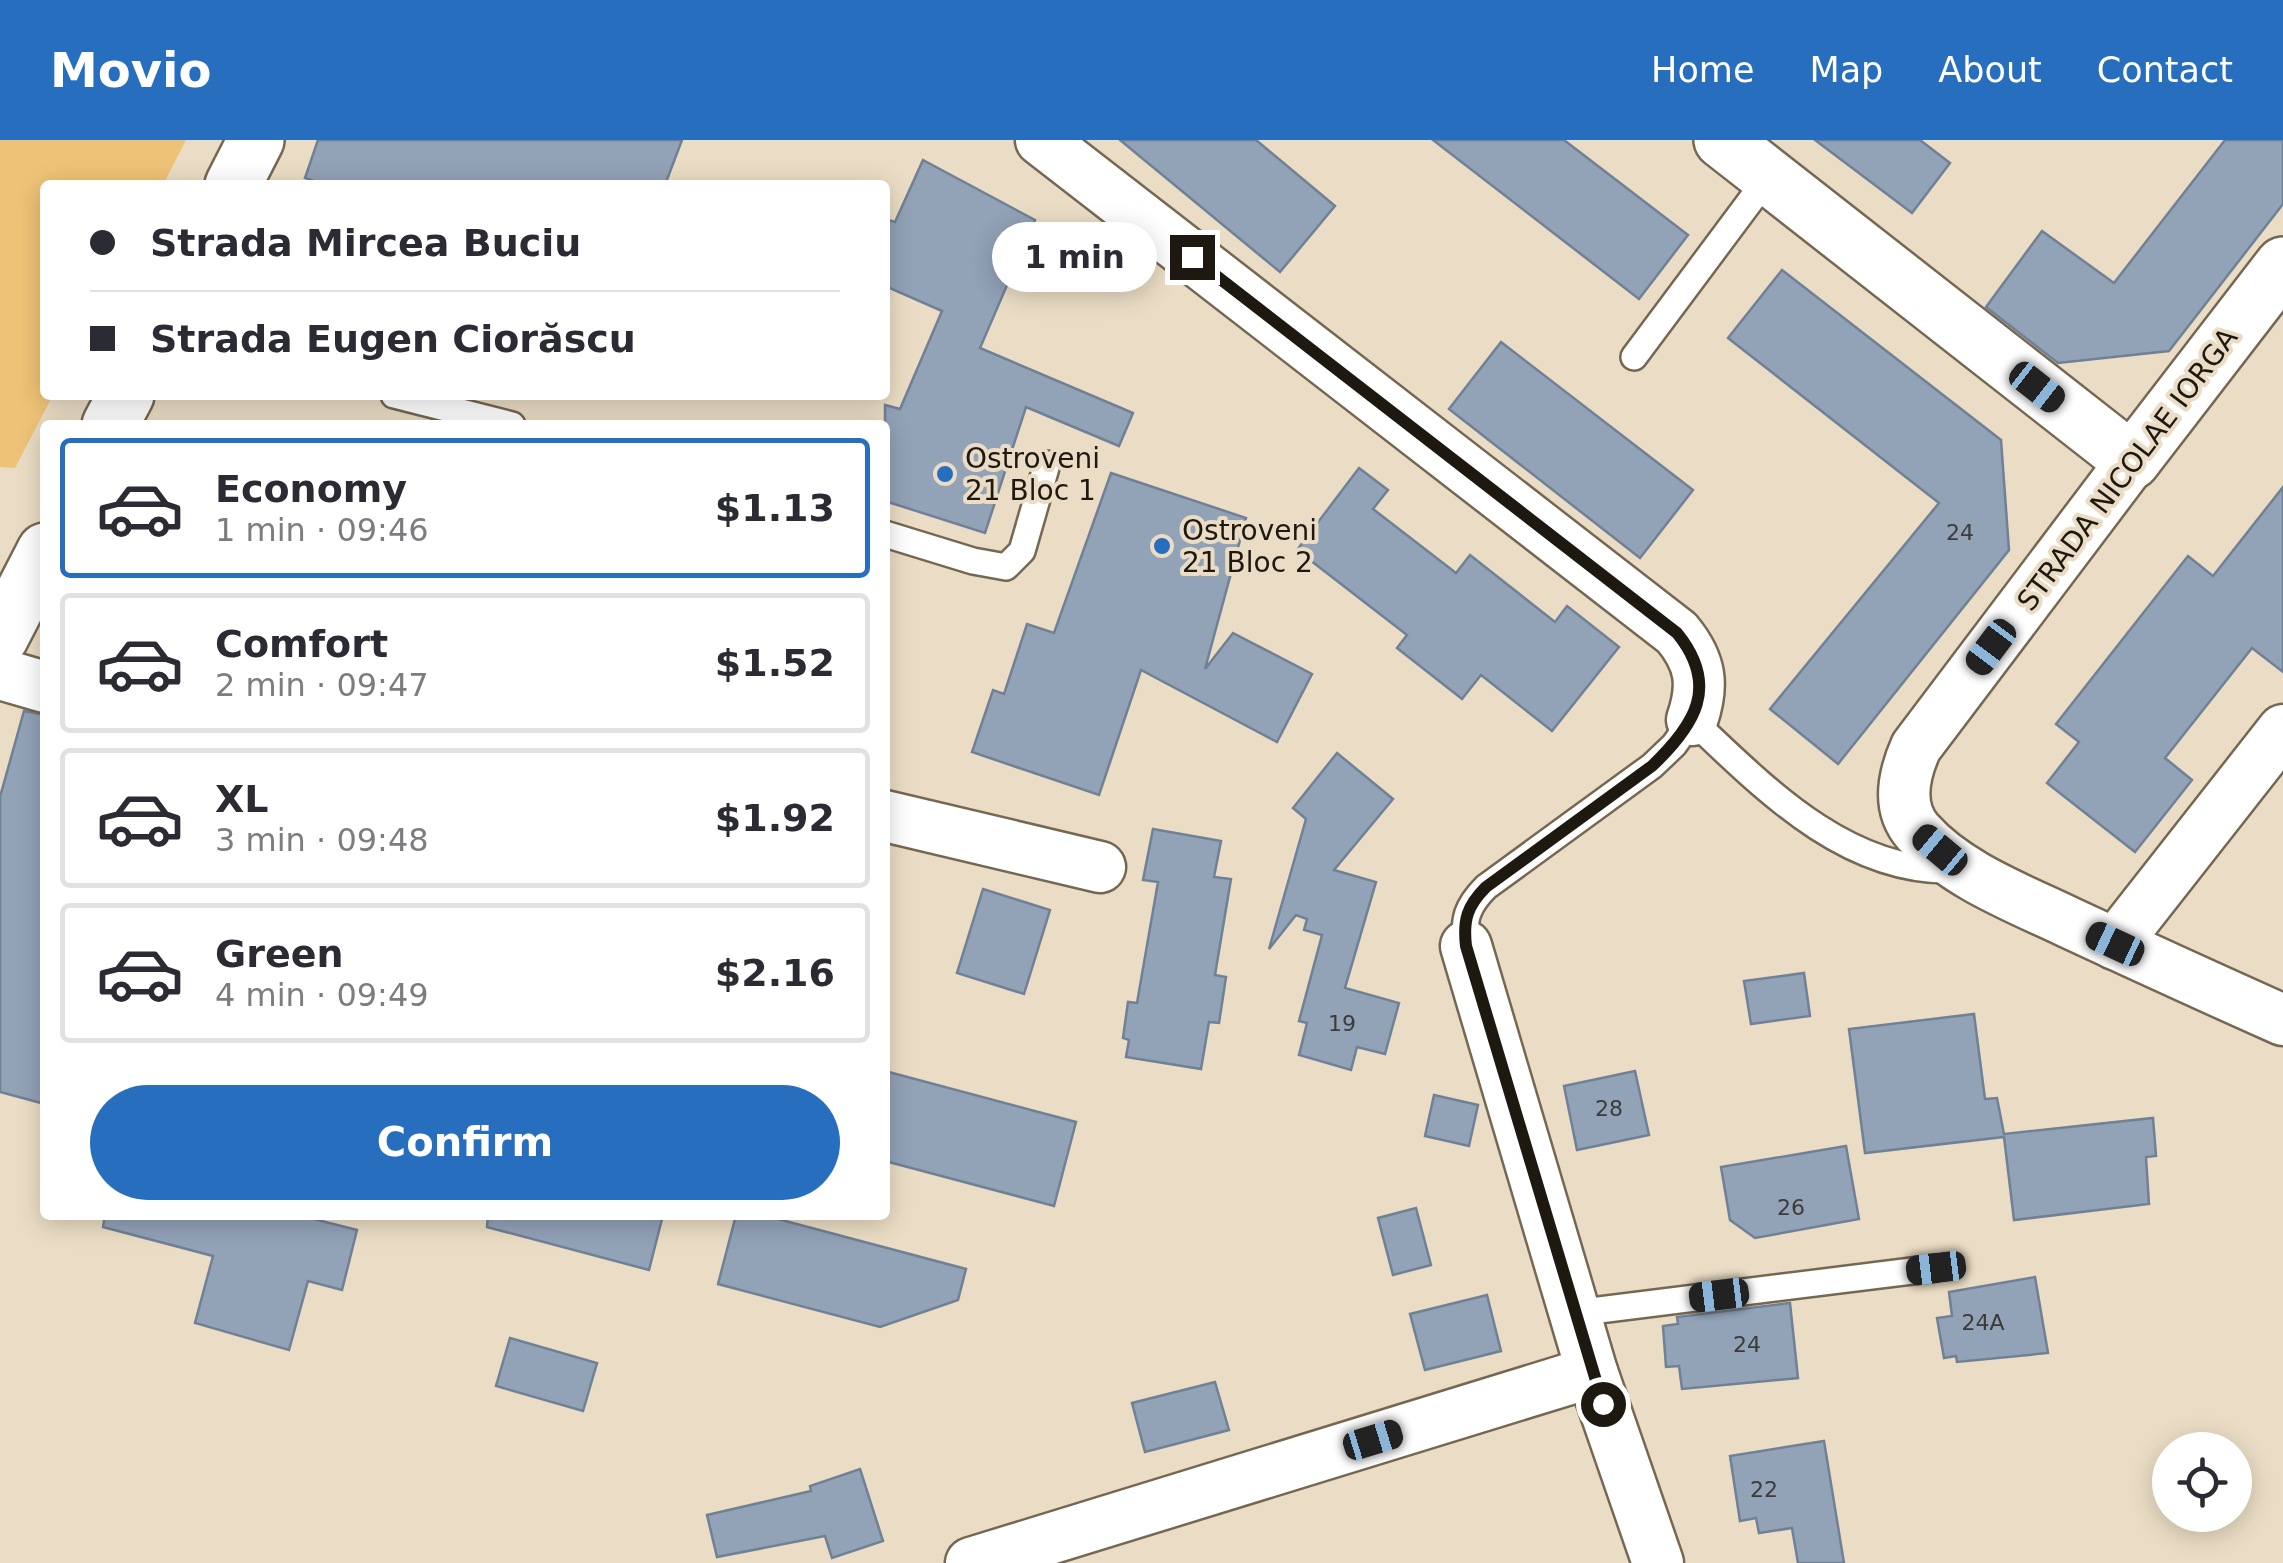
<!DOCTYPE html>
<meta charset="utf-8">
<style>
:root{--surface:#fff;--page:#f7f7f7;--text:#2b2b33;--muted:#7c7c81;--line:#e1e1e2;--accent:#276ebf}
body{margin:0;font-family:"DejaVu Sans",sans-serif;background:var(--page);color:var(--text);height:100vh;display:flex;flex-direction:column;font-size:38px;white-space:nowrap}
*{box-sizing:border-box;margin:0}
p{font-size:32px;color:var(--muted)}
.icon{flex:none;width:55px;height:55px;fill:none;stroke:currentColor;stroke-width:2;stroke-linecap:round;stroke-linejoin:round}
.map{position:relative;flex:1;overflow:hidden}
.side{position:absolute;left:40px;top:280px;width:850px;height:800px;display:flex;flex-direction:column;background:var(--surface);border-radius:10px;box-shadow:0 5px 25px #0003}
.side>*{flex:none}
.guide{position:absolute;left:40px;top:40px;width:850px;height:220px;border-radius:10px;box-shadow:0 5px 25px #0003;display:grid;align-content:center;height:220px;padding:0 50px;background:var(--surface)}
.fabs{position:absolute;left:2152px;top:1292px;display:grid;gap:20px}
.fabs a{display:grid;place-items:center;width:100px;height:100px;border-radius:50%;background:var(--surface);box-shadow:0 5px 25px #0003;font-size:50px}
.end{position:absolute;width:45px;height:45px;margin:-22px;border:12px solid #1e1910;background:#fff;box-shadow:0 0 0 5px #fff}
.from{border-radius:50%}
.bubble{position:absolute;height:70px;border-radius:35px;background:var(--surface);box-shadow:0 5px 25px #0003;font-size:32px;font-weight:700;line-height:70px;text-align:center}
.car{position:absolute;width:30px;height:60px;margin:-30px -15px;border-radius:12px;box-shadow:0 0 8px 2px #0007;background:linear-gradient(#222 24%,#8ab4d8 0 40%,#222 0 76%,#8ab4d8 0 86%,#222 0)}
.guide b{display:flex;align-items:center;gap:35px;height:95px;font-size:38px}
.guide b+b{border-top:2px solid var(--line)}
.guide i{width:25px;height:25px;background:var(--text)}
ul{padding:18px 0 0;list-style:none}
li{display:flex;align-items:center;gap:30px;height:140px;margin:0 20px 15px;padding:0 30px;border:5px solid var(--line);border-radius:10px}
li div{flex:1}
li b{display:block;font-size:38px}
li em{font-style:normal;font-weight:700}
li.active{border-color:var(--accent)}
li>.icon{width:90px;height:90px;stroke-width:1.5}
.action{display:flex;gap:20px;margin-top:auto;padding:20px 50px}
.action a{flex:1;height:115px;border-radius:60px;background:var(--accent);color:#fff;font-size:40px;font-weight:700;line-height:115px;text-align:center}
header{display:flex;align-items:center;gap:60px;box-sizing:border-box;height:140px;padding:0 50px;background:var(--accent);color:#fff}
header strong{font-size:48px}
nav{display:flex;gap:55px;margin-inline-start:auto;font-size:35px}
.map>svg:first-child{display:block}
.green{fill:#efc377}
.building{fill:#92a2b7;stroke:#718195;stroke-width:2.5}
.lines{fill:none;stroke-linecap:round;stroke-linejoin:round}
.lane-casing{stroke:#756853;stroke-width:30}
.street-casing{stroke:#756853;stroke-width:55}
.secondary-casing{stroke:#756853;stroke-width:60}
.lane{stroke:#fff;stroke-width:25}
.street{stroke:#fff;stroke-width:50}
.secondary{stroke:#fff;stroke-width:55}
.route{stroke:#1e1910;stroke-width:12}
.poi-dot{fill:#276ebf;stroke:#ebddc5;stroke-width:4}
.labels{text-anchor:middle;stroke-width:8;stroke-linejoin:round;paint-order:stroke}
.number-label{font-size:22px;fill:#3b3b3a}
.poi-label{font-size:28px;fill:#1e1910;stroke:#ebddc5;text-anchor:start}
.street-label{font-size:28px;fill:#1e1910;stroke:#ebddc5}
</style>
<header>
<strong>Movio</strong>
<nav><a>Home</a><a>Map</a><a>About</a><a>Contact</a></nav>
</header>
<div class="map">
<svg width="2283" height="1423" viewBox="0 0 2283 1423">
<rect width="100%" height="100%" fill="#ebddc5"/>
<polygon class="green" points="0,0 186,0 163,45 45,45 45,255 53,255 15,328 0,327"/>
<g class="building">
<polygon points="318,0 682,0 665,45 326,45 305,38"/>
<polygon points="1120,0 1256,0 1335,66 1280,132"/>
<polygon points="1433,0 1564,0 1688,95 1639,159"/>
<polygon points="1815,0 1920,0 1950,23 1912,73"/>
<polygon points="2225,0 2283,0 2283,64 2169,211 2058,223 1986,167 2042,91 2114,143"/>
<polygon points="923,20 1035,80 980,208 1133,273 1119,306 1026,267 985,393 885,361 885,265 900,269 942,171 885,146 885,79 895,82"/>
<polygon points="1782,130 2001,300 2009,410 1838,624 1770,569 1939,363 1728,198"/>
<polygon points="1501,202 1693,350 1640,418 1449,269"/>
<polygon points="1359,328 1388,350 1373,369 1456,433 1470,415 1555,482 1567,466 1619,507 1552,591 1481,535 1462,559 1397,508 1407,495 1297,410"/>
<polygon points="1111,333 1246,378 1205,529 1233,493 1312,534 1277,602 1141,530 1099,655 972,612 993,550 1004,554 1027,484 1054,493"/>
<polygon points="2283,347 2283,532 2252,508 2165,618 2192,640 2135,712 2047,643 2079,602 2056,584 2188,416 2213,436"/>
<polygon points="24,571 45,575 45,964 0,952 0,657"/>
<polygon points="1337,613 1393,659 1334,730 1376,742 1345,848 1399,863 1385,914 1357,907 1351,930 1299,915 1307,883 1299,881 1322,795 1304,790 1307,779 1296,775 1269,809 1306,679 1293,668"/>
<polygon points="1153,689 1221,701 1214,737 1231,739 1215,835 1226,837 1219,883 1209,882 1201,929 1126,917 1129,900 1123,898 1128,862 1137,863 1158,742 1143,740"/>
<polygon points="983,749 1050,770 1024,854 957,833"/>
<polygon points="1804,833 1810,876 1751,884 1744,841"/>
<polygon points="1974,874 1985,959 1997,958 2004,994 2153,978 2156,1016 2146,1017 2149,1064 2014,1080 2004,997 1865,1013 1849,889"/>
<polygon points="885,931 1076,982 1054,1066 885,1021"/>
<polygon points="1635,931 1649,995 1577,1010 1564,946"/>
<polygon points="1434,955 1478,965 1469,1006 1425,996"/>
<polygon points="1846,1006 1859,1079 1755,1098 1730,1080 1721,1027"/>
<polygon points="1416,1068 1431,1125 1393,1135 1378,1078"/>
<polygon points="105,1075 298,1075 357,1090 342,1150 308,1141 289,1210 195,1183 213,1116 103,1087"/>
<polygon points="488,1075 663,1075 649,1130 487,1087"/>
<polygon points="736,1075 763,1075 966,1129 958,1160 880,1187 718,1144"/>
<polygon points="2035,1137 2048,1213 1957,1222 1956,1216 1944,1218 1937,1178 1952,1176 1949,1152"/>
<polygon points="1487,1155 1501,1211 1425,1230 1410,1174"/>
<polygon points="1790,1163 1798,1238 1682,1249 1679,1226 1666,1227 1663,1186 1678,1184 1677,1177"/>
<polygon points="510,1198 597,1223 583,1271 496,1246"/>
<polygon points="1215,1242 1229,1290 1145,1312 1132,1263"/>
<polygon points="1824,1301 1844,1423 1798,1423 1792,1388 1759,1393 1756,1378 1740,1381 1730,1316"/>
<polygon points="860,1329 883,1401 832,1418 825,1396 717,1417 707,1375 811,1351 810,1346"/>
</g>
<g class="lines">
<defs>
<g id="lane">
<polyline points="1634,217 1769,36"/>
<polyline points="394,255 512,285"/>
<polyline points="885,394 973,421 1006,427 1022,411 1047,324"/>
<path d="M1466,806C1463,779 1467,766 1486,747L1652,626L1674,605L1692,580C1764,648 1846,733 1953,730"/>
<polyline points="1575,1173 1936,1128"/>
</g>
<g id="street">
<path d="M1041,0L1677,493C1701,522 1704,545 1692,580"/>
<path d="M2132,321L1916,607C1904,634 1896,667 1918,692C1956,735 2018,758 2068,782C2139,815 2211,848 2283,880"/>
<polyline points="0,534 45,547"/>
<polyline points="885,676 1100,727"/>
<polyline points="2115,804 2283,590"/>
<polyline points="1466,806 1592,1232 1658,1423"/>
<polyline points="971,1423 1592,1232"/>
</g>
<g id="secondary">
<polyline points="1722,0 2132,321 2283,125"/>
<polyline points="233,45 256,0"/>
<polyline points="110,285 126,255"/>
<polyline points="0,498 45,411"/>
</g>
</defs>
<use href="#lane" class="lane-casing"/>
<use href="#street" class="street-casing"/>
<use href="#secondary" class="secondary-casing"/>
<use href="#lane" class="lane"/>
<use href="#street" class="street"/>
<use href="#secondary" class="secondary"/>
</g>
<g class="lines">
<path class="route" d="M1192,117L1677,493C1720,546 1695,585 1652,626L1486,747C1467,766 1463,780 1466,806L1603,1264"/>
</g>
<g class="poi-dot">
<circle cx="945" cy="334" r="10"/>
<circle cx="1162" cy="406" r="10"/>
</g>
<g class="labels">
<g class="number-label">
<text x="1960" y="400">24</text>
<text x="1342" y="891">19</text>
<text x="1609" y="976">28</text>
<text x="1791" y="1075">26</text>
<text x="1983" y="1190">24A</text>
<text x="1747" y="1212">24</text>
<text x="1764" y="1357">22</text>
</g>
<g class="poi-label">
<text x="965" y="328">Ostroveni<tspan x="965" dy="32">21 Bloc 1</tspan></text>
<text x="1182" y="400">Ostroveni<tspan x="1182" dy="32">21 Bloc 2</tspan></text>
</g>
<g class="street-label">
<text transform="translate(2127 329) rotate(-53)" y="10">STRADA NICOLAE IORGA</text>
</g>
</g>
</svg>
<div class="fabs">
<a><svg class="icon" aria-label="locate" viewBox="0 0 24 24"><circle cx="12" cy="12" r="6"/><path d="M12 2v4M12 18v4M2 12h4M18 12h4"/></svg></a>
</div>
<i class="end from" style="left:1603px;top:1264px"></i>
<i class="end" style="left:1192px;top:117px"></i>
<div class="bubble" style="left:992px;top:82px;width:165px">1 min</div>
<i class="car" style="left:2037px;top:247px;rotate:128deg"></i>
<i class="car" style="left:1991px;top:507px;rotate:217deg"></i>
<i class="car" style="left:1940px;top:710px;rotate:310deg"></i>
<i class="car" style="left:2115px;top:804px;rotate:295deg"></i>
<i class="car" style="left:1936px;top:1128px;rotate:263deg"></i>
<i class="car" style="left:1719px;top:1155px;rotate:263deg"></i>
<i class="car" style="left:1373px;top:1300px;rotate:73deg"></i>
<div class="guide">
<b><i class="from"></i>Strada Mircea Buciu</b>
<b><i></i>Strada Eugen Ciorăscu</b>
</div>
<section class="side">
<ul>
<li class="active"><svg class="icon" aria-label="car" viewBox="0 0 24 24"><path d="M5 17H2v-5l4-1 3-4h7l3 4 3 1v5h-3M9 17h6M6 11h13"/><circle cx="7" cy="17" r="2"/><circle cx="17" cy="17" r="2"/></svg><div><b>Economy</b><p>1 min · 09:46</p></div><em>$1.13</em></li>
<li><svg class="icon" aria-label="car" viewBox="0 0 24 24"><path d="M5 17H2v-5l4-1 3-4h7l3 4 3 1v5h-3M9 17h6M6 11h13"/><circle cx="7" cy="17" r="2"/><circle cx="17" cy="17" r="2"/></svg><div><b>Comfort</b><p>2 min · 09:47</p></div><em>$1.52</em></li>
<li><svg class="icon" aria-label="car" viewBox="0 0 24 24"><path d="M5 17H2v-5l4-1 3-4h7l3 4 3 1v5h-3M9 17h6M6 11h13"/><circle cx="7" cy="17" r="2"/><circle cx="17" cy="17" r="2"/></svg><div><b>XL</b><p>3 min · 09:48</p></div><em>$1.92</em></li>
<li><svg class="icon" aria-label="car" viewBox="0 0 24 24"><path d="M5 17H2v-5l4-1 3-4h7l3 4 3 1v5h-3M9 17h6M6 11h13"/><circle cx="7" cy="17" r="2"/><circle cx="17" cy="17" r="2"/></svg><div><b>Green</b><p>4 min · 09:49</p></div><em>$2.16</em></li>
</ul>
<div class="action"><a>Confirm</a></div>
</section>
</div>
